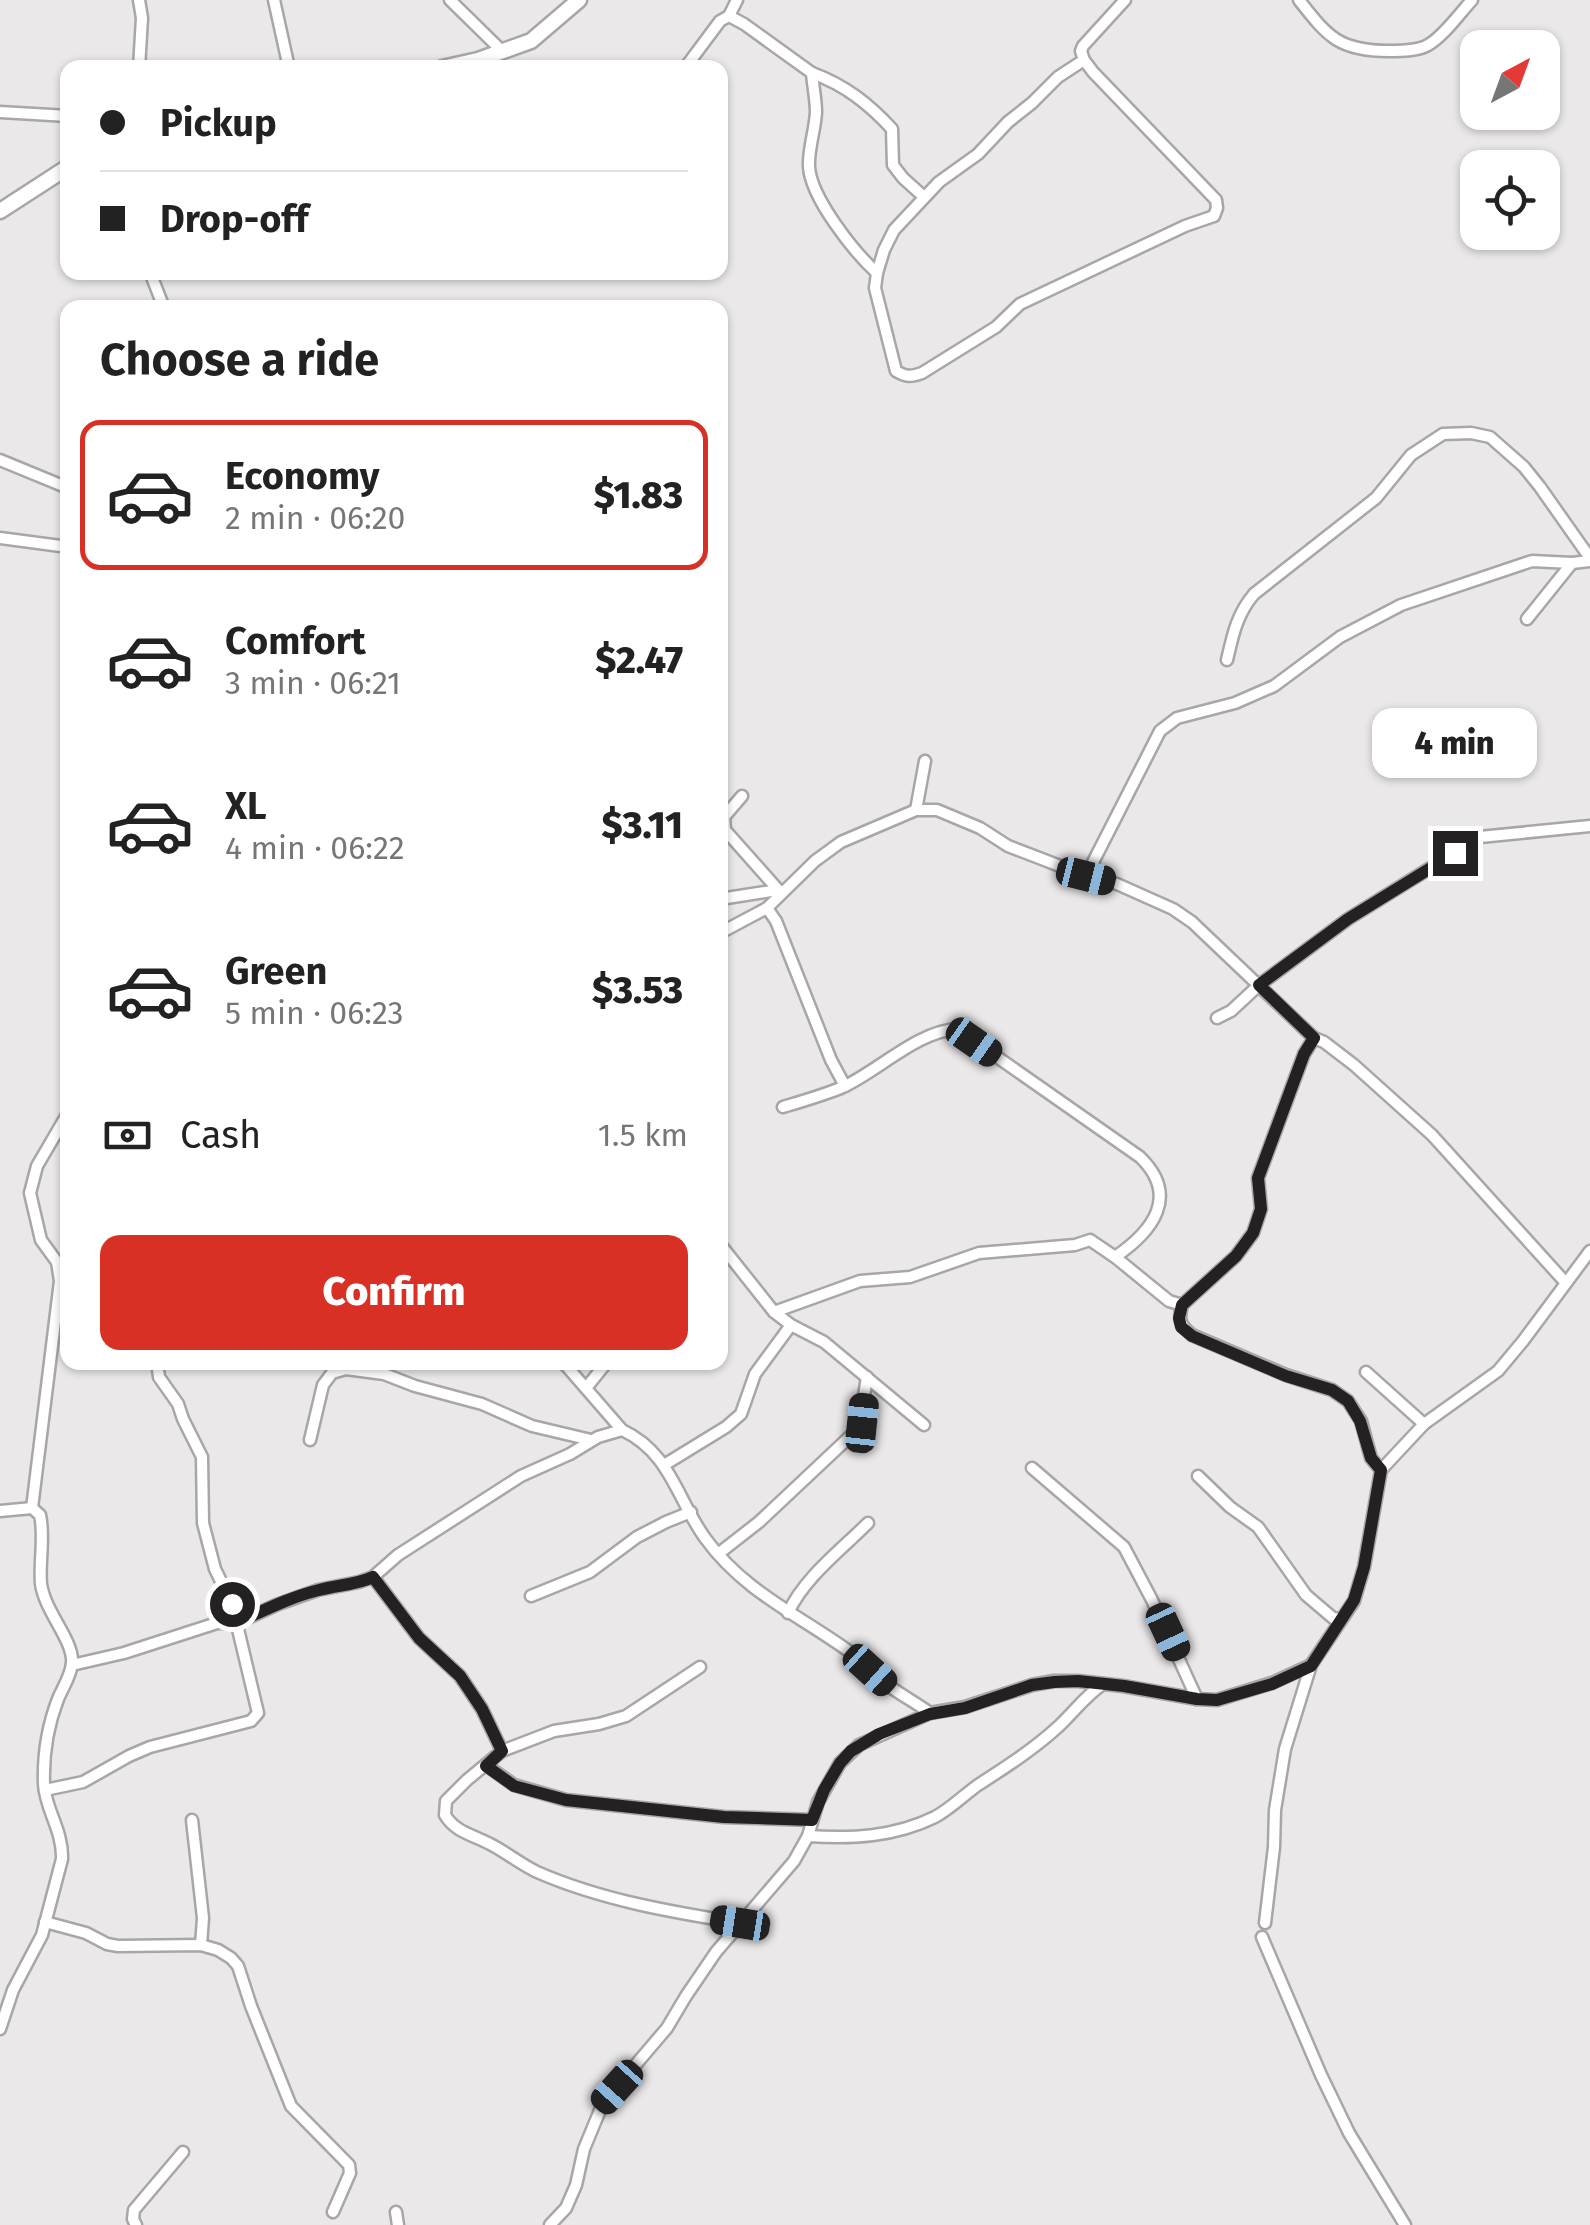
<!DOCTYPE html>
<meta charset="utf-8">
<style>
:root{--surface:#fff;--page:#f6f6f6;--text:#222;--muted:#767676;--line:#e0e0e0;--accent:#d93025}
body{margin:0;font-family:"Fira Sans",sans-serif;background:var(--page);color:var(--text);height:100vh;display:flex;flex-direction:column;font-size:38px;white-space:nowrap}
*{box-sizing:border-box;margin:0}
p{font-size:32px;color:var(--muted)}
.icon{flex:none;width:55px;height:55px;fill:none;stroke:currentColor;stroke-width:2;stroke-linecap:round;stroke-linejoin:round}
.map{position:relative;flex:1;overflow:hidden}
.details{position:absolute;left:60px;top:300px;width:668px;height:1070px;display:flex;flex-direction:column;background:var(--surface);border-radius:20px;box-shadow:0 2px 8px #0004}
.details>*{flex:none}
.guide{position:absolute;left:60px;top:60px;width:668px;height:220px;border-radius:20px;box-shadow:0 2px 8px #0004;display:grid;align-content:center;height:220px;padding:0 40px;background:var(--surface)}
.needle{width:65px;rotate:41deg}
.fabs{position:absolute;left:1460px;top:30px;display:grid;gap:20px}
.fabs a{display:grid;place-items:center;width:100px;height:100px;border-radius:20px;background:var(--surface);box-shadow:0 2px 8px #0004;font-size:50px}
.end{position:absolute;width:45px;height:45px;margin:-22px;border:12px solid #232122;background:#fff;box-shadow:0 0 0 5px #fff}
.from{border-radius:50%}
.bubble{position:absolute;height:70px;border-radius:20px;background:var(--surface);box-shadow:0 2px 8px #0004;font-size:32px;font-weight:800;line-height:70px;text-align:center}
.car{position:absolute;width:30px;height:60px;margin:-30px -15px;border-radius:12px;box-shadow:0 0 8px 2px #0007;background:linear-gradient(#222 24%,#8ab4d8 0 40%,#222 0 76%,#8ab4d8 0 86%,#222 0)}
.guide b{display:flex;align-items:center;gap:35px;height:95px;font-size:38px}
.guide b+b{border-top:2px solid var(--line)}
.guide i{width:25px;height:25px;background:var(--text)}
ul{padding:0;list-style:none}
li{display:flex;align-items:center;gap:30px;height:150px;margin:0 20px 15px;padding:0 20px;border:5px solid transparent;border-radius:20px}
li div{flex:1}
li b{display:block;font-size:38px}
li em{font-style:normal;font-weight:800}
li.selected{border-color:var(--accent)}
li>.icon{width:90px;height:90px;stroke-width:1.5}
h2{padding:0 40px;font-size:45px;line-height:120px}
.pay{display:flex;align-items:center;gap:25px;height:110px;padding:0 40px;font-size:38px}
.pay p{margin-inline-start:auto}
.button{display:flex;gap:20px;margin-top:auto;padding:20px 40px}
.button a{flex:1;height:115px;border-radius:20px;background:var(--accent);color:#fff;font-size:40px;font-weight:800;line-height:115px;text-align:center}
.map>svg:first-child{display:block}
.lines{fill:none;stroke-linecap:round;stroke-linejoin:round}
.street-casing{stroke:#a9a5a8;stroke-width:15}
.secondary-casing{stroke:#a9a5a8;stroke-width:19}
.street{stroke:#fff;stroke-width:10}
.secondary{stroke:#fff;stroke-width:14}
.route{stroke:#232122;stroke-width:12}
</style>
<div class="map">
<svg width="1590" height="2225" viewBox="0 0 1590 2225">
<rect width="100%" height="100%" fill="#ebe8ea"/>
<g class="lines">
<defs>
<g id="street">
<polyline points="139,0 142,18 139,68"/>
<polyline points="274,0 289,68"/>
<polyline points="450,0 502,51"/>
<path d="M1299,0C1328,37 1339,51 1389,51C1401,51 1418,51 1428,45C1443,37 1460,13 1472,0"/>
<polyline points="729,16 737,0"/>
<path d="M1084,60L1058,77L1032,103L1008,122L978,154L939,182L894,230L884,250L877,273L875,288L896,371C906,377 911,377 922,373L996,327L1020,304L1185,226L1214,216L1217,208L1216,200L1093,72L1084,60L1081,51L1083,46L1125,0"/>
<path d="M685,68L720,21L729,16L744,24L812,73C813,86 816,100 816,112C815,131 808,149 809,167C811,198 854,252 877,273"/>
<path d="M812,73C845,85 869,104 892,129L893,165L903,178L924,197"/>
<polyline points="0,112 68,116"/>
<polyline points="150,272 164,308"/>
<polyline points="0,460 68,488"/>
<polyline points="0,538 68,547"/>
<polyline points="1527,619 1572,563"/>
<path d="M1227,660C1233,634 1237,614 1254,594L1376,498L1411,455L1443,434L1471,433L1490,437L1524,467L1540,487L1590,558"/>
<polyline points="742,796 724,817 725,830 781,893"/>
<polyline points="916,810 925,761"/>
<polyline points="1086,876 1160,731 1177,718 1235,703 1274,686 1340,637 1401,605 1532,561 1572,563 1590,561"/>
<polyline points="720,899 778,890"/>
<polyline points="767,908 776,921 831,1060 845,1086"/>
<polyline points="720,933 767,908 815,861 841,842 916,810 937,810 980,828 1008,846 1086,876 1117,884 1173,909 1192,922 1314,1038 1324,1042 1354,1065 1432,1135 1565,1282"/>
<polyline points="1217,1018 1231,1011 1259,985 1348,919 1480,837 1590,826"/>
<path d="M783,1107C803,1101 824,1095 843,1087C878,1071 918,1031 957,1029L1140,1157C1180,1196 1153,1231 1115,1257"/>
<polyline points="720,1244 774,1312 791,1325 824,1342 924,1425"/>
<path d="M1182,1305C1178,1320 1180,1325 1192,1335L1286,1375L1332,1390L1348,1401L1361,1421L1371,1458L1381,1470"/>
<polyline points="774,1312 860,1281 910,1277 979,1253 1075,1245 1090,1240 1115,1257 1169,1301 1182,1305 1236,1256 1253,1233 1261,1209 1258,1178 1304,1054 1314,1038"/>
<polyline points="563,1362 622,1430"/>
<polyline points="1366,1372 1424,1424"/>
<polyline points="586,1388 607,1362"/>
<polyline points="310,1440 323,1385 332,1373 346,1369 384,1374 415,1386 482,1404 532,1426 591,1440"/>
<polyline points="664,1465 726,1427 741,1414 755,1374 791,1325"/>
<polyline points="1032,1468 1124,1547 1152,1600 1197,1699"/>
<polyline points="1198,1476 1230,1507 1258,1527 1306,1595 1333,1618 1341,1619"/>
<polyline points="32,1508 60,1281 57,1262 41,1240 30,1193 37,1166 68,1113"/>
<path d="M0,1511L32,1508L40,1515C45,1537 39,1561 41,1584C45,1612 74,1641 72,1663C71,1676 63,1687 58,1699C48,1725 43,1756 44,1784C45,1809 63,1830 62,1859L42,1935L13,1990L0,2029"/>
<polyline points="718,1554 759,1522 859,1428 867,1377"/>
<polyline points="373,1577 419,1638 460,1676 482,1709 502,1751"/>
<polyline points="531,1596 590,1572 637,1537 666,1522 691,1512"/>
<path d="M788,1613C804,1578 841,1550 868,1523"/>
<path d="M72,1665L124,1653L217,1623H237L276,1605L318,1590L359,1582L373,1577L398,1555L521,1476L570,1454L598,1437L622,1430C670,1452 677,1499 705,1538C744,1592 799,1615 850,1652C862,1662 873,1673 885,1683C899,1694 915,1702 930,1713L965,1707L1032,1685L1054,1681H1078L1123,1686L1197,1699L1217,1700L1272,1683L1311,1665"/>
<path d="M700,1667L626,1716L599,1724L554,1731L502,1751L467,1780L446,1801L445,1815C455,1832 473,1835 490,1844C506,1852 520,1864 537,1872C601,1900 671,1912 740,1923"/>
<polyline points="486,1765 514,1785 566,1800 724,1817 812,1820"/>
<polyline points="45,1790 83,1782 129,1756 150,1747 251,1721 258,1713 232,1604 215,1569 203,1523 202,1457 183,1419 178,1404 159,1377 157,1362"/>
<polyline points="192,1820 203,1918 201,1945"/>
<path d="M808,1836C852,1839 894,1837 935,1817C950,1809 964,1795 978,1785C1006,1767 1034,1749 1059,1726C1074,1712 1085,1696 1103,1684"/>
<polyline points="45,1922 86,1933 107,1944 118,1946 201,1945 218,1950 231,1958 238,1966 251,2006 291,2106 349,2165 350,2173 333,2212"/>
<polyline points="1265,1923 1274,1847 1275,1810 1285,1749 1311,1665 1354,1601 1364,1567 1381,1470 1424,1424 1498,1371 1523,1341 1590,1251"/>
<polyline points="1262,1937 1321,2075 1349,2133 1405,2225"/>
<polyline points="396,2212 398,2225"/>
<polyline points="136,2225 133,2219 134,2210 183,2152"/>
<polyline points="550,2225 566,2208 576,2185 584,2149 603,2103 667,2028 686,1996 716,1952 794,1861 808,1836 818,1802 840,1763 859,1745 930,1713"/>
</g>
<g id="secondary">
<polyline points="442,68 478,60 531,41 579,0"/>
<polyline points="0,211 68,167"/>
</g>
</defs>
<use href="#street" class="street-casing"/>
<use href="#secondary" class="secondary-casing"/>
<use href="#street" class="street"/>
<use href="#secondary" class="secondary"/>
</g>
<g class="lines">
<path class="route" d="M232,1604L236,1623C263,1611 290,1597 319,1590C337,1585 356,1585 373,1577L419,1638L460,1676L482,1709L502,1751L486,1766L514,1786L566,1800L724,1817L812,1820L824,1790L840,1763L851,1751L879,1734L930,1714L965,1708L1032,1685L1054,1682L1078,1681L1124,1686L1197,1699L1217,1700L1272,1684L1311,1666L1354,1600L1364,1567L1381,1470L1371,1458L1360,1421L1348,1401L1332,1390L1286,1376L1192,1336L1181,1327L1179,1318L1182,1305L1236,1256L1253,1233L1261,1209L1258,1178L1304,1054L1314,1038L1259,985L1348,919L1455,853"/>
</g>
</svg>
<div class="fabs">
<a><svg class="needle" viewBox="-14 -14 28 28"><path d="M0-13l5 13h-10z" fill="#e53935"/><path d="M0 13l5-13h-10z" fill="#767676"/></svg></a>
<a><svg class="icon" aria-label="locate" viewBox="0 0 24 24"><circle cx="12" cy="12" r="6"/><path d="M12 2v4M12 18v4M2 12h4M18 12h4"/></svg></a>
</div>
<i class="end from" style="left:232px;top:1604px"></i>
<i class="end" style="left:1455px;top:853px"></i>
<div class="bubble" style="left:1372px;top:708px;width:165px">4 min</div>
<i class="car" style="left:1086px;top:876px;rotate:104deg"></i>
<i class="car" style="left:974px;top:1042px;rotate:125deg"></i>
<i class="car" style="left:862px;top:1423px;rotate:6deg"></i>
<i class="car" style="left:1168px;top:1632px;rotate:155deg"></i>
<i class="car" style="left:870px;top:1670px;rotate:132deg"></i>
<i class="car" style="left:740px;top:1923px;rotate:279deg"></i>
<i class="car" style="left:617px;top:2087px;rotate:222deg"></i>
<div class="guide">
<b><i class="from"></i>Pickup</b>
<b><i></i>Drop-off</b>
</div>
<section class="details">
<h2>Choose a ride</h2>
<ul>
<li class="selected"><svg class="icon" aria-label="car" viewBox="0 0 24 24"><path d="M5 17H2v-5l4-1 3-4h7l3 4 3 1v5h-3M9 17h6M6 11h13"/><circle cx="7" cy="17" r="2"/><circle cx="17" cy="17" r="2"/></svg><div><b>Economy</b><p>2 min · 06:20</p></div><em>$1.83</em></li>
<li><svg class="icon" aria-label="car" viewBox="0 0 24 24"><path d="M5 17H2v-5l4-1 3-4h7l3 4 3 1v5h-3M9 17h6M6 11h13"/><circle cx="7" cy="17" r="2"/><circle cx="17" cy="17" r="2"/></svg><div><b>Comfort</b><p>3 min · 06:21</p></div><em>$2.47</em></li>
<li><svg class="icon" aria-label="car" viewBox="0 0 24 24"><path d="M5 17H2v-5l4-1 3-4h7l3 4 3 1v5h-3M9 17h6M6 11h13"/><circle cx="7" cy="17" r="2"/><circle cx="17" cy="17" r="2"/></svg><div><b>XL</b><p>4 min · 06:22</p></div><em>$3.11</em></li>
<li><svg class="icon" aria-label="car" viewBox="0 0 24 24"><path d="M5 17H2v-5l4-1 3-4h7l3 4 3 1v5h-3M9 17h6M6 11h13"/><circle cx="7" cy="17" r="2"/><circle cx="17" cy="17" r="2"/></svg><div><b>Green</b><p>5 min · 06:23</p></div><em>$3.53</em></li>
</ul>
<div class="pay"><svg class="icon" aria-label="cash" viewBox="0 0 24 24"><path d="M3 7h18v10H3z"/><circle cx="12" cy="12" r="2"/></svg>Cash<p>1.5 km</p></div>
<div class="button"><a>Confirm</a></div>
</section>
</div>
